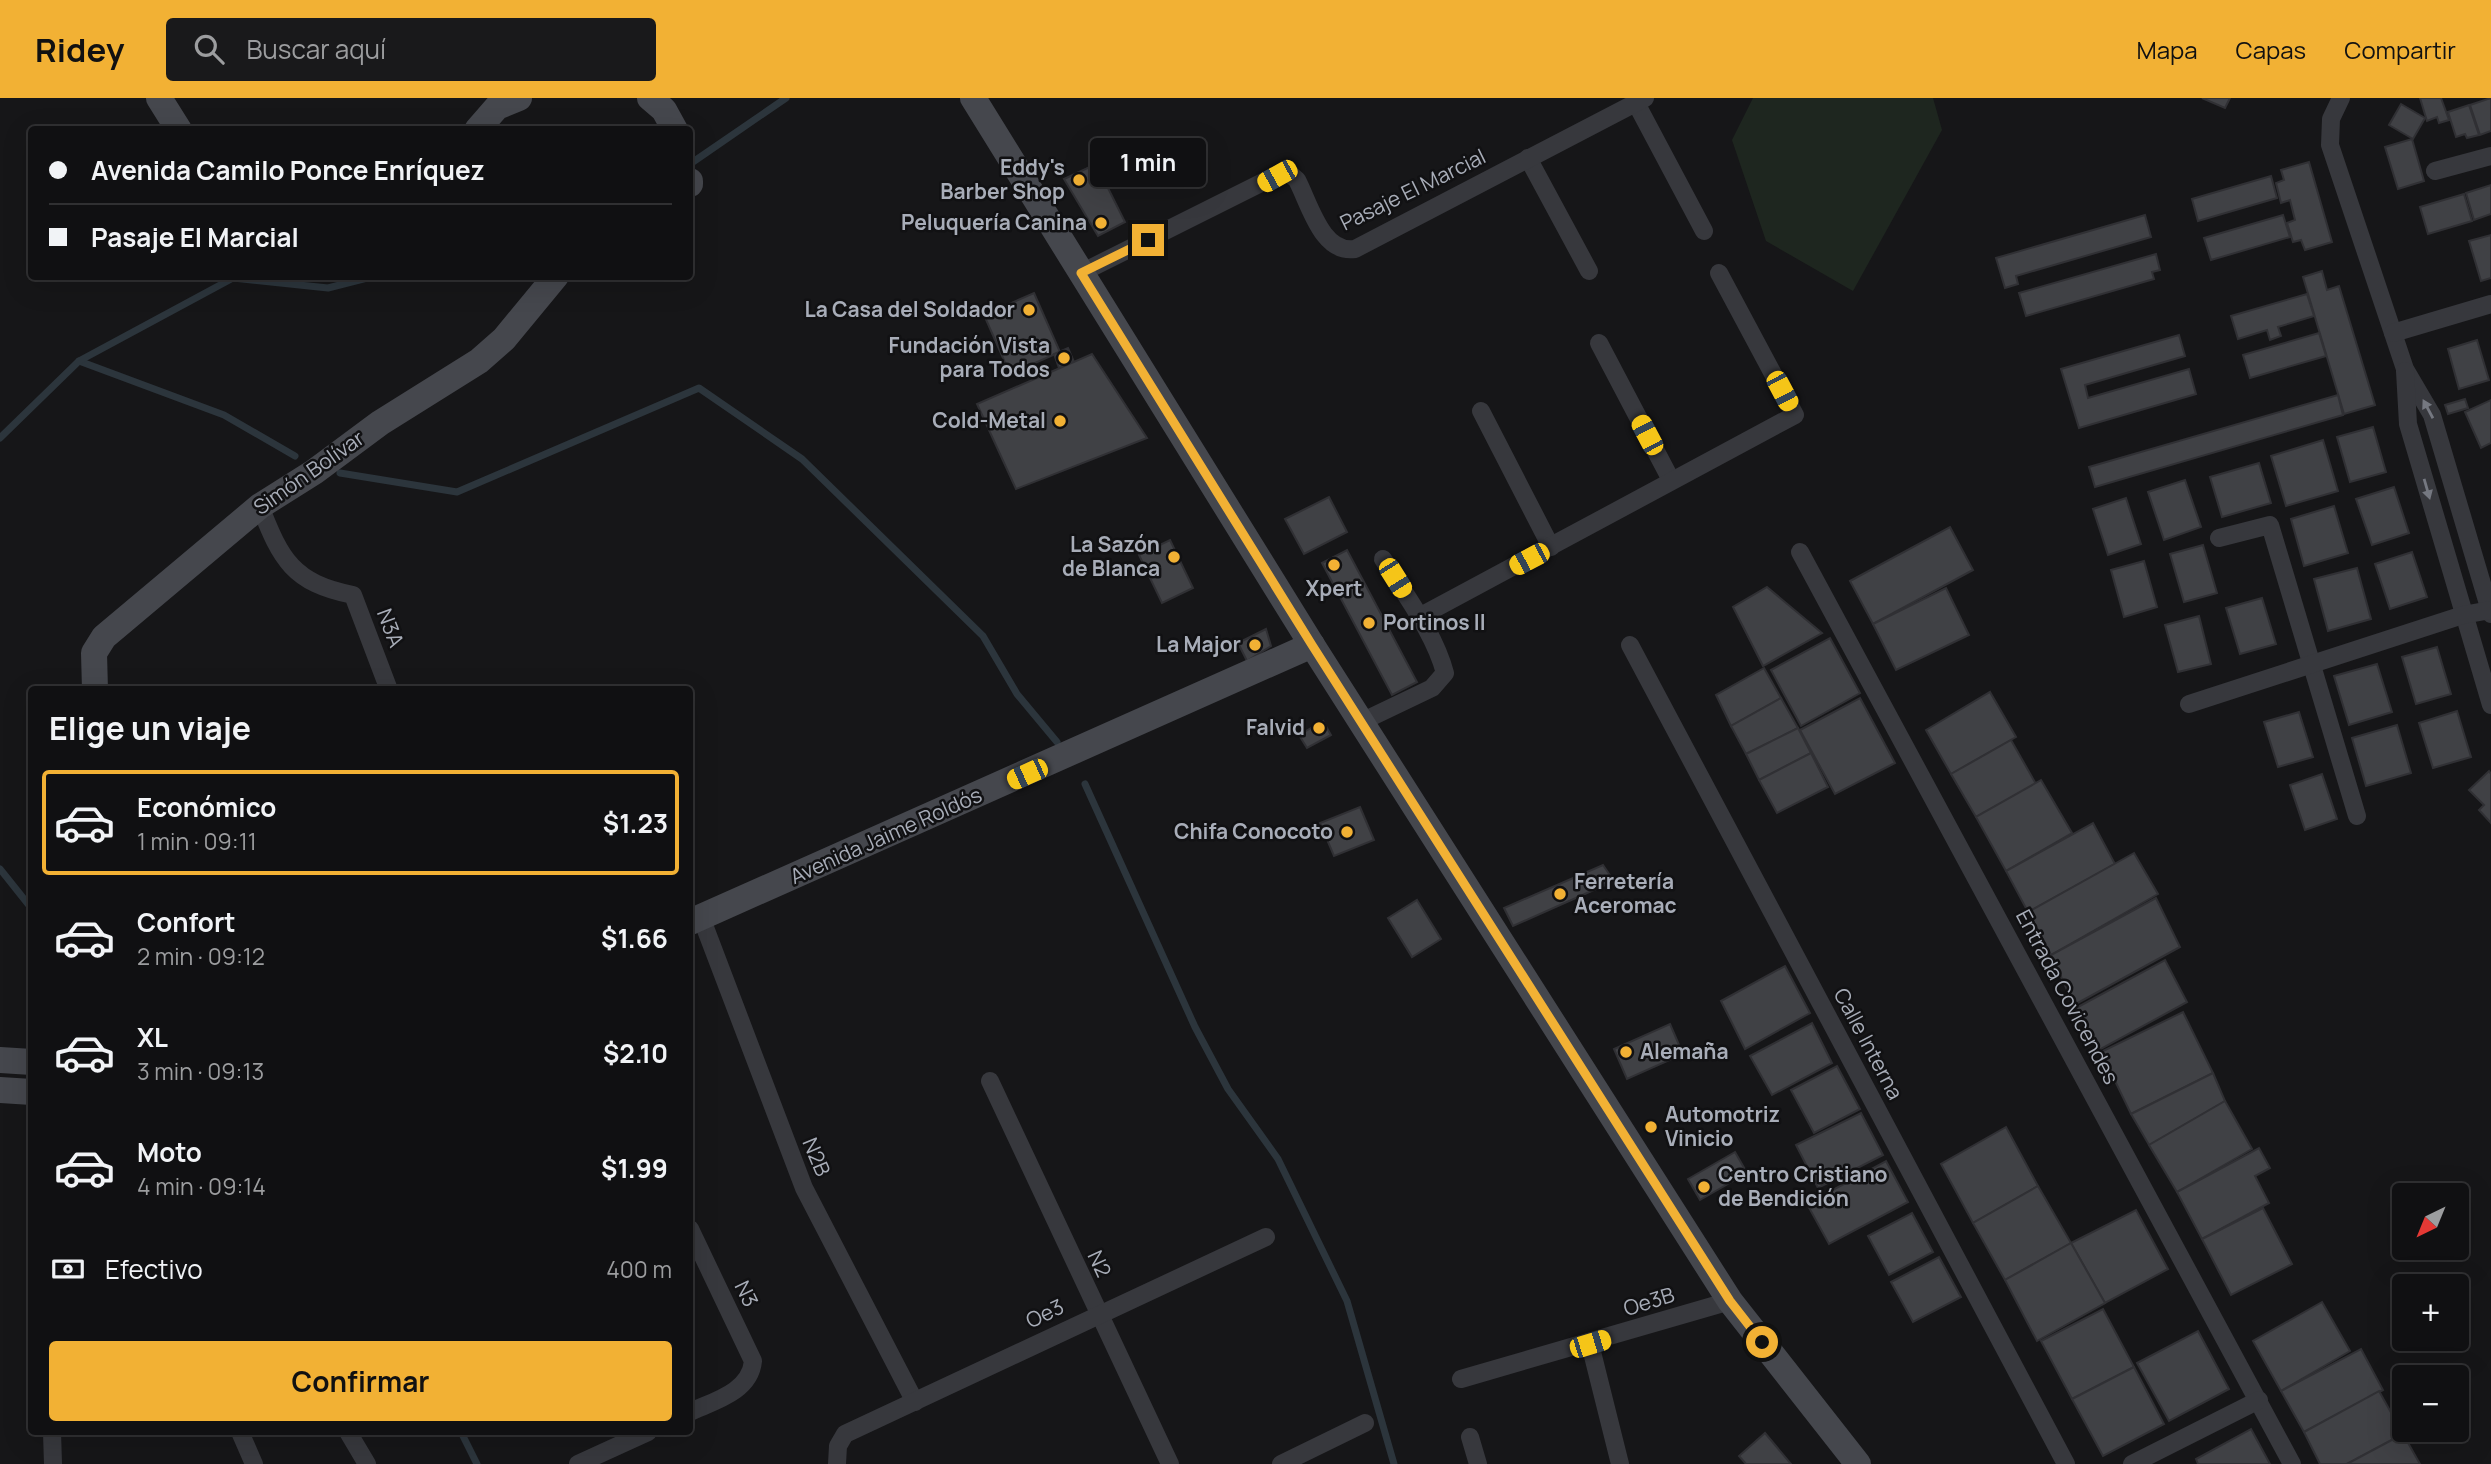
<!DOCTYPE html>
<html lang="es">
<meta charset="utf-8">
<style>
:root{--surface:#101012;--page:#19191b;--text:#f1f3f6;--muted:#9c9d9f;--line:#303032;--accent:#f2b134}
body{margin:0;font-family:Manrope,sans-serif;background:var(--page);color:var(--text);height:100vh;display:flex;flex-direction:column;font-size:26px;white-space:nowrap}
*{box-sizing:border-box;margin:0}
p{font-size:23px;color:var(--muted)}
.icon{flex:none;width:38px;height:38px;fill:none;stroke:currentColor;stroke-width:2;stroke-linecap:round;stroke-linejoin:round}
.map{position:relative;flex:1;overflow:hidden}
.sheet{position:absolute;left:28px;top:588px;width:665px;height:749px;display:flex;flex-direction:column;background:var(--surface);border-radius:7px;box-shadow:0 7px 28px #0002,0 0 0 2px var(--line)}
.sheet>*{flex:none}
.top-card{position:absolute;left:28px;top:28px;width:665px;height:154px;border-radius:7px;box-shadow:0 7px 28px #0002,0 0 0 2px var(--line);display:grid;align-content:center;height:154px;padding:0 21px;background:var(--surface)}
.needle{width:46px;rotate:223deg}
.controls{position:absolute;left:2392px;top:1085px;display:grid;gap:14px}
.controls a{display:grid;place-items:center;width:77px;height:77px;border-radius:7px;background:var(--surface);box-shadow:0 7px 28px #0002,0 0 0 2px var(--line);font-size:35px}
.end{position:absolute;width:32px;height:32px;margin:-16px;border:9px solid #f2b134;background:#111;box-shadow:0 0 0 4px #111}
.from{border-radius:50%}
.bubble{position:absolute;height:49px;border-radius:7px;background:var(--surface);box-shadow:0 7px 28px #0002,0 0 0 2px var(--line);font-size:23px;font-weight:700;line-height:49px;text-align:center}
.car{position:absolute;width:21px;height:42px;margin:-21px -10px;border-radius:9px;box-shadow:0 0 5px 2px #0007;background:linear-gradient(#f5c518 24%,#345 0 40%,#f5c518 0 76%,#345 0 86%,#f5c518 0)}
.top-card b{display:flex;align-items:center;gap:24px;height:66px;font-size:26px}
.top-card b+b{border-top:2px solid var(--line)}
.top-card i{width:18px;height:18px;background:var(--text)}
ul{padding:0;list-style:none}
li{display:flex;align-items:center;gap:21px;height:105px;margin:0 14px 10px;padding:0 7px;border:4px solid transparent;border-radius:7px}
li div{flex:1}
li b{display:block;font-size:26px}
li em{font-style:normal;font-weight:700}
li.on{border-color:var(--accent)}
li>.icon{width:63px;height:63px;stroke-width:1.5}
h2{padding:0 21px;font-size:32px;line-height:84px}
.pay{display:flex;align-items:center;gap:18px;height:77px;padding:0 21px;font-size:26px}
.pay p{margin-inline-start:auto}
.action{display:flex;gap:14px;margin-top:auto;padding:14px 21px}
.action a{flex:1;height:80px;border-radius:7px;background:var(--accent);color:#111;font-size:28px;font-weight:700;line-height:80px;text-align:center}
header{display:flex;align-items:center;gap:42px;box-sizing:border-box;height:98px;padding:0 35px;background:var(--accent);color:#111}
header strong{font-size:33px}
nav{display:flex;gap:38px;margin-inline-start:auto;font-size:24px}
.search{width:490px;height:63px;background:var(--page);display:flex;align-items:center;gap:18px;box-sizing:border-box;padding:0 24px;border-radius:7px;color:var(--muted);font-size:26px}
.map>svg:first-child{display:block}
.green{fill:#1e261f}
.lines{fill:none;stroke-linecap:round;stroke-linejoin:round}
.stream{stroke:#2c353c;stroke-width:7}
.building{fill:#404145;stroke:#303034;stroke-width:2}
.street{stroke:#37383d;stroke-width:18}
.secondary{stroke:#45474d;stroke-width:26}
.oneway{fill:#757881}
.route{stroke:#f2b134;stroke-width:9}
.poi-dot{fill:#f2b134;stroke:#111113;stroke-width:2.5}
.labels{text-anchor:middle;stroke-width:5;stroke-linejoin:round;paint-order:stroke}
.poi-label{font-size:21px;font-weight:bold;fill:#a8adb8;stroke:#111113;text-anchor:end}
.street-label{font-size:21px;fill:#a8adb8;stroke:#111113}
</style>
<header>
<strong>Ridey</strong>
<div class="search"><svg class="icon" aria-label="search" viewBox="0 0 24 24"><circle cx="10" cy="10" r="6"/><path d="M15 15l6 6"/></svg>Buscar aquí</div>
<nav><a>Mapa</a><a>Capas</a><a>Compartir</a></nav>
</header>
<div class="map">
<svg width="2491" height="1366" viewBox="0 0 2491 1366">
<rect width="100%" height="100%" fill="#161618"/>
<polygon class="green" points="1753,0 1933,0 1942,32 1853,193 1766,143 1732,42"/>
<g class="lines">
<g class="stream">
<polyline points="690,66 786,0"/>
<polyline points="79,263 224,317 295,358"/>
<polyline points="0,340 79,263 233,180 328,190 375,178"/>
<polyline points="340,375 457,394 699,290 802,361 983,538 1017,596 1057,644"/>
<polyline points="1085,686 1195,929 1228,991 1278,1061 1347,1203 1394,1366"/>
<polyline points="0,771 32,811"/>
<polyline points="461,1334 477,1366"/>
</g>
</g>
<g class="building">
<polygon points="2202,0 2230,0 2225,10"/>
<polygon points="2420,0 2441,0 2449,22 2439,25 2437,19 2427,23"/>
<polygon points="2491,0 2491,33 2480,37 2470,7"/>
<polygon points="2401,6 2425,20 2413,41 2389,27"/>
<polygon points="2469,7 2479,37 2467,40 2465,36 2456,39 2448,14"/>
<polygon points="2412,41 2424,83 2398,91 2385,49"/>
<polygon points="2309,64 2332,144 2305,152 2301,142 2293,144 2287,125 2295,122 2290,102 2281,105 2276,85 2284,82 2281,72"/>
<polygon points="1096,66 1125,124 1098,138 1064,81"/>
<polygon points="2271,78 2277,100 2198,123 2192,101"/>
<polygon points="2491,87 2491,116 2474,122 2466,95"/>
<polygon points="2464,96 2472,123 2428,136 2420,109"/>
<polygon points="2145,117 2151,139 2016,178 2018,186 2005,190 1996,160"/>
<polygon points="2283,117 2290,139 2211,162 2204,140"/>
<polygon points="2491,137 2491,180 2481,183 2469,143"/>
<polygon points="2156,156 2160,172 2152,174 2154,181 2026,218 2019,195"/>
<polygon points="2322,173 2327,192 2339,188 2375,307 2344,316 2303,179"/>
<polygon points="1034,195 1060,254 1010,276 984,217"/>
<polygon points="2307,196 2314,218 2278,229 2281,238 2270,242 2267,232 2238,241 2231,218"/>
<polygon points="2319,235 2326,258 2250,280 2243,257"/>
<polygon points="2179,237 2185,258 2085,287 2088,300 2189,271 2196,296 2079,330 2061,271"/>
<polygon points="2477,242 2489,282 2459,291 2448,251"/>
<polygon points="1068,250 1074,264 1059,270 1054,256"/>
<polygon points="1092,256 1147,340 1016,391 977,306"/>
<polygon points="2338,297 2343,317 2095,389 2089,369"/>
<polygon points="2465,301 2468,310 2448,316 2445,307"/>
<polygon points="2491,302 2491,345 2481,350 2465,314"/>
<polygon points="2373,329 2386,374 2350,384 2337,339"/>
<polygon points="2323,342 2338,393 2286,408 2271,358"/>
<polygon points="2259,365 2271,405 2222,419 2210,379"/>
<polygon points="2185,382 2201,429 2164,442 2148,394"/>
<polygon points="2394,389 2409,435 2372,447 2356,401"/>
<polygon points="1329,399 1347,434 1304,456 1285,421"/>
<polygon points="2126,400 2141,446 2108,457 2093,411"/>
<polygon points="2334,408 2348,455 2304,468 2291,421"/>
<polygon points="1950,429 1973,472 1873,526 1850,483"/>
<polygon points="1170,442 1193,490 1162,505 1139,457"/>
<polygon points="2203,447 2217,495 2184,504 2170,456"/>
<polygon points="1347,452 1417,584 1392,597 1322,465"/>
<polygon points="2412,454 2427,499 2390,511 2375,466"/>
<polygon points="2144,463 2157,509 2124,519 2111,472"/>
<polygon points="2357,470 2371,521 2328,533 2314,481"/>
<polygon points="1767,489 1822,535 1763,568 1733,509"/>
<polygon points="1946,490 1969,537 1896,572 1873,526"/>
<polygon points="2262,500 2276,546 2240,556 2226,510"/>
<polygon points="2199,518 2211,566 2178,574 2165,527"/>
<polygon points="1266,531 1271,548 1247,563 1238,545"/>
<polygon points="1830,540 1860,595 1801,628 1771,572"/>
<polygon points="2437,549 2451,596 2416,606 2402,559"/>
<polygon points="2377,566 2392,614 2349,627 2334,578"/>
<polygon points="1764,570 1781,600 1731,628 1716,597"/>
<polygon points="1990,594 2016,639 1951,676 1926,632"/>
<polygon points="1781,600 1798,630 1746,656 1731,628"/>
<polygon points="1860,600 1895,665 1835,696 1800,632"/>
<polygon points="2457,613 2471,659 2433,670 2419,625"/>
<polygon points="2299,614 2313,659 2278,669 2264,624"/>
<polygon points="1323,623 1331,637 1307,650 1299,637"/>
<polygon points="2397,627 2411,675 2366,688 2352,640"/>
<polygon points="1798,630 1811,655 1759,682 1746,656"/>
<polygon points="2011,642 2036,686 1976,719 1951,676"/>
<polygon points="1811,655 1828,689 1777,715 1759,682"/>
<polygon points="2489,673 2491,676 2491,725 2479,712 2484,707 2469,692"/>
<polygon points="2322,676 2337,721 2305,732 2290,687"/>
<polygon points="2041,682 2072,735 2006,773 1976,719"/>
<polygon points="1360,709 1374,742 1334,758 1320,725"/>
<polygon points="2093,725 2115,766 2028,814 2006,773"/>
<polygon points="2134,755 2158,796 2051,857 2028,814"/>
<polygon points="1603,767 1614,783 1513,828 1504,810"/>
<polygon points="2156,800 2180,849 2074,907 2051,857"/>
<polygon points="1417,802 1441,841 1412,859 1388,820"/>
<polygon points="2165,862 2187,904 2099,952 2076,910"/>
<polygon points="1785,868 1810,915 1745,951 1721,903"/>
<polygon points="2183,914 2213,975 2131,1016 2101,954"/>
<polygon points="1812,925 1832,965 1772,997 1750,958"/>
<polygon points="1670,926 1683,956 1627,981 1614,951"/>
<polygon points="1837,968 1860,1011 1814,1035 1791,992"/>
<polygon points="2213,975 2225,1003 2149,1047 2131,1016"/>
<polygon points="2225,1003 2252,1051 2177,1094 2149,1047"/>
<polygon points="1861,1015 1883,1057 1818,1090 1796,1047"/>
<polygon points="2006,1029 2038,1088 1973,1125 1941,1066"/>
<polygon points="2259,1050 2270,1070 2255,1078 2269,1105 2202,1141 2177,1094"/>
<polygon points="1735,1054 1747,1075 1700,1102 1688,1081"/>
<polygon points="1886,1063 1908,1104 1829,1146 1807,1106"/>
<polygon points="2038,1088 2071,1145 2005,1182 1973,1125"/>
<polygon points="2263,1110 2292,1166 2231,1197 2202,1141"/>
<polygon points="2136,1112 2168,1171 2105,1205 2071,1145"/>
<polygon points="1912,1115 1933,1154 1889,1177 1868,1138"/>
<polygon points="2071,1145 2105,1205 2037,1243 2005,1182"/>
<polygon points="1939,1159 1961,1199 1913,1224 1891,1184"/>
<polygon points="2322,1204 2350,1253 2281,1293 2253,1243"/>
<polygon points="2103,1211 2134,1269 2072,1301 2041,1243"/>
<polygon points="2198,1233 2229,1291 2169,1323 2137,1265"/>
<polygon points="2361,1251 2383,1292 2304,1334 2281,1293"/>
<polygon points="2134,1269 2164,1326 2103,1358 2072,1301"/>
<polygon points="2379,1293 2403,1336 2347,1366 2320,1366 2304,1334"/>
<polygon points="2251,1331 2270,1366 2198,1366 2196,1361"/>
<polygon points="1765,1335 1791,1366 1746,1366 1739,1358"/>
<polygon points="2403,1336 2420,1366 2347,1366"/>
</g>
<g class="lines">
<g class="street">
<polyline points="2341,0 2331,21 2330,47 2405,271 2432,317 2491,516"/>
<polyline points="1636,5 1704,133"/>
<polyline points="1528,60 1589,173"/>
<polyline points="2435,73 2491,58"/>
<path d="M1081,175L1277,77L1289,75L1297,82C1310,107 1322,156 1355,151L1645,0"/>
<polyline points="2393,235 2491,206"/>
<polyline points="1599,245 1671,382"/>
<polyline points="2405,273 2408,326 2491,607"/>
<polyline points="1481,313 1551,449"/>
<path d="M260,408C281,462 293,485 353,497L389,592"/>
<polyline points="2219,440 2270,427 2357,718"/>
<polyline points="1800,454 2292,1366"/>
<polyline points="1419,519 1795,317 1719,175"/>
<polyline points="1630,547 2066,1366"/>
<polyline points="2189,606 2463,517 2490,512"/>
<path d="M1361,624L1432,590L1445,575C1434,534 1405,497 1383,461"/>
<polyline points="701,819 804,1090 915,1304"/>
<polyline points="990,983 1170,1366"/>
<path d="M690,1131L753,1263C750,1294 714,1303 690,1314"/>
<polyline points="1590,1246 1620,1366"/>
<polyline points="1461,1281 1730,1203"/>
<polyline points="52,1334 53,1366"/>
<polyline points="240,1334 254,1366"/>
<polyline points="348,1334 367,1366"/>
<polyline points="1470,1339 1478,1366"/>
<polyline points="578,1366 648,1334"/>
<polyline points="837,1366 838,1348 845,1336 1266,1139"/>
<polyline points="1281,1366 1365,1325"/>
<polyline points="2132,1366 2259,1302"/>
</g>
<g class="secondary">
<polyline points="159,0 179,32"/>
<polyline points="650,0 664,12 675,32"/>
<polyline points="973,0 1312,547 1730,1203 1858,1366"/>
<polyline points="477,32 497,9 519,0"/>
<polyline points="690,83 690,86"/>
<polyline points="95,592 94,555 104,539 260,408 314,374 380,325 479,263 504,241 556,178"/>
<polyline points="690,824 1312,547"/>
<polyline points="0,962 32,964"/>
<polyline points="0,992 32,994"/>
</g>
</g>
<defs><path id="oneway-solid" d="M-6-.8H1V-3.2L6.5 0L1 3.2V.8H-6Z" transform="scale(1.75)"/></defs>
<g class="oneway">
<use href="#oneway-solid" transform="translate(2428 311) rotate(-118)"/>
<use href="#oneway-solid" transform="translate(2427 391) rotate(74)"/>
</g>
<g class="lines">
<polyline class="route" points="1148,142 1081,175 1312,547 1730,1203 1762,1244"/>
</g>
<g class="poi-dot">
<circle cx="1079" cy="82" r="7"/>
<circle cx="1101" cy="125" r="7"/>
<circle cx="1029" cy="212" r="7"/>
<circle cx="1064" cy="260" r="7"/>
<circle cx="1060" cy="323" r="7"/>
<circle cx="1174" cy="459" r="7"/>
<circle cx="1334" cy="467" r="7"/>
<circle cx="1369" cy="525" r="7"/>
<circle cx="1255" cy="547" r="7"/>
<circle cx="1319" cy="630" r="7"/>
<circle cx="1347" cy="734" r="7"/>
<circle cx="1560" cy="796" r="7"/>
<circle cx="1626" cy="954" r="7"/>
<circle cx="1651" cy="1029" r="7"/>
<circle cx="1704" cy="1089" r="7"/>
</g>
<g class="labels">
<g class="poi-label">
<text x="1065" y="77">Eddy's<tspan x="1065" dy="24">Barber Shop</tspan></text>
<text x="1087" y="132">Peluquería Canina</text>
<text x="1015" y="219">La Casa del Soldador</text>
<text x="1050" y="255">Fundación Vista<tspan x="1050" dy="24">para Todos</tspan></text>
<text x="1046" y="330">Cold-Metal</text>
<text x="1160" y="454">La Sazón<tspan x="1160" dy="24">de Blanca</tspan></text>
<text x="1334" y="498" text-anchor="middle">Xpert</text>
<text x="1383" y="532" text-anchor="start">Portinos II</text>
<text x="1241" y="554">La Major</text>
<text x="1305" y="637">Falvid</text>
<text x="1333" y="741">Chifa Conocoto</text>
<text x="1574" y="791" text-anchor="start">Ferretería<tspan x="1574" dy="24">Aceromac</tspan></text>
<text x="1640" y="961" text-anchor="start">Alemaña</text>
<text x="1665" y="1024" text-anchor="start">Automotriz<tspan x="1665" dy="24">Vinicio</tspan></text>
<text x="1718" y="1084" text-anchor="start">Centro Cristiano<tspan x="1718" dy="24">de Bendición</tspan></text>
</g>
<g class="street-label">
<text transform="translate(1413 92) rotate(-26)" y="7">Pasaje El Marcial</text>
<text transform="translate(309 375) rotate(-35)" y="7">Simón Bolívar</text>
<text transform="translate(390 530) rotate(69)" y="7">N3A</text>
<text transform="translate(886 738) rotate(-24)" y="7">Avenida Jaime Roldós</text>
<text transform="translate(2067 899) rotate(62)" y="7">Entrada Covicendes</text>
<text transform="translate(1868 946) rotate(62)" y="7">Calle Interna</text>
<text transform="translate(816 1059) rotate(67)" y="7">N2B</text>
<text transform="translate(1099 1166) rotate(65)" y="7">N2</text>
<text transform="translate(746 1196) rotate(64)" y="7">N3</text>
<text transform="translate(1649 1204) rotate(-17)" y="7">Oe3B</text>
<text transform="translate(1045 1216) rotate(-26)" y="7">Oe3</text>
</g>
</g>
</svg>
<div class="controls">
<a><svg class="needle" viewBox="-14 -14 28 28"><path d="M0-13l5 13h-10z" fill="#e53935"/><path d="M0 13l5-13h-10z" fill="#9c9d9f"/></svg></a>
<a>+</a>
<a>−</a>
</div>
<i class="end from" style="left:1762px;top:1244px"></i>
<i class="end" style="left:1148px;top:142px"></i>
<div class="bubble" style="left:1090px;top:40px;width:116px">1 min</div>
<i class="car" style="left:1277px;top:78px;rotate:241deg"></i>
<i class="car" style="left:1782px;top:293px;rotate:152deg"></i>
<i class="car" style="left:1647px;top:337px;rotate:332deg"></i>
<i class="car" style="left:1529px;top:461px;rotate:242deg"></i>
<i class="car" style="left:1395px;top:480px;rotate:148deg"></i>
<i class="car" style="left:1027px;top:676px;rotate:246deg"></i>
<i class="car" style="left:1590px;top:1246px;rotate:73deg"></i>
<div class="top-card">
<b><i class="from"></i>Avenida Camilo Ponce Enríquez</b>
<b><i></i>Pasaje El Marcial</b>
</div>
<section class="sheet">
<h2>Elige un viaje</h2>
<ul>
<li class="on"><svg class="icon" aria-label="car" viewBox="0 0 24 24"><path d="M5 17H2v-5l4-1 3-4h7l3 4 3 1v5h-3M9 17h6M6 11h13"/><circle cx="7" cy="17" r="2"/><circle cx="17" cy="17" r="2"/></svg><div><b>Económico</b><p>1 min · 09:11</p></div><em>$1.23</em></li>
<li><svg class="icon" aria-label="car" viewBox="0 0 24 24"><path d="M5 17H2v-5l4-1 3-4h7l3 4 3 1v5h-3M9 17h6M6 11h13"/><circle cx="7" cy="17" r="2"/><circle cx="17" cy="17" r="2"/></svg><div><b>Confort</b><p>2 min · 09:12</p></div><em>$1.66</em></li>
<li><svg class="icon" aria-label="car" viewBox="0 0 24 24"><path d="M5 17H2v-5l4-1 3-4h7l3 4 3 1v5h-3M9 17h6M6 11h13"/><circle cx="7" cy="17" r="2"/><circle cx="17" cy="17" r="2"/></svg><div><b>XL</b><p>3 min · 09:13</p></div><em>$2.10</em></li>
<li><svg class="icon" aria-label="car" viewBox="0 0 24 24"><path d="M5 17H2v-5l4-1 3-4h7l3 4 3 1v5h-3M9 17h6M6 11h13"/><circle cx="7" cy="17" r="2"/><circle cx="17" cy="17" r="2"/></svg><div><b>Moto</b><p>4 min · 09:14</p></div><em>$1.99</em></li>
</ul>
<div class="pay"><svg class="icon" aria-label="cash" viewBox="0 0 24 24"><path d="M3 7h18v10H3z"/><circle cx="12" cy="12" r="2"/></svg>Efectivo<p>400 m</p></div>
<div class="action"><a>Confirmar</a></div>
</section>
</div>
